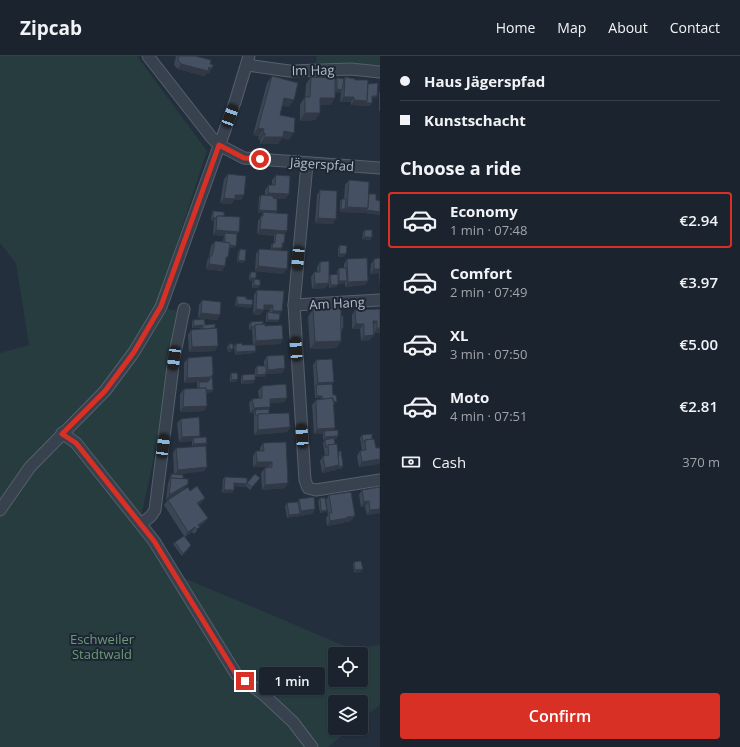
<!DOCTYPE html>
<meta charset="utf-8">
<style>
:root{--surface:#1b232e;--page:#242b36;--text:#f1f3f6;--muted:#a0a4aa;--line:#39404a;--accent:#d93025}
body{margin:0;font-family:"Open Sans",sans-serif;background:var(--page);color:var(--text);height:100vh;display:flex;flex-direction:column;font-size:15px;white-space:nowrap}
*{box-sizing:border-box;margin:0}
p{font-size:13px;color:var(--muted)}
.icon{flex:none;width:22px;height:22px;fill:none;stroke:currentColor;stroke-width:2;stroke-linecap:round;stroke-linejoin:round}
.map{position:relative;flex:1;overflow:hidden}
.details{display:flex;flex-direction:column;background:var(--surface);width:360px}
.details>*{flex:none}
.banner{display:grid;align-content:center;height:88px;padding:0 20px;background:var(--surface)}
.fabs{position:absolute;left:328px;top:591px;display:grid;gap:8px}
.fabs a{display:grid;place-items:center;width:40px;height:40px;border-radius:4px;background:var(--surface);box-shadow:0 1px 3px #0004,0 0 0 1px var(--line);font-size:20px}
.end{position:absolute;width:18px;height:18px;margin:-9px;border:5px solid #d93025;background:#fff;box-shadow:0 0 0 2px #fff}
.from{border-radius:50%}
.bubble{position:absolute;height:28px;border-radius:4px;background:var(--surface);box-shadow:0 1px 3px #0004,0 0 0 1px var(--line);font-size:13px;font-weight:600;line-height:28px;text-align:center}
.car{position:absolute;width:12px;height:24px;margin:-12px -6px;border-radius:5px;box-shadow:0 0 3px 1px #0007;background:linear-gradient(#222 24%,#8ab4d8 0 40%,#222 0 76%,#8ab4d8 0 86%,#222 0)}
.banner b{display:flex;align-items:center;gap:14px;height:38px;font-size:15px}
.banner b+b{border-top:1px solid var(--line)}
.banner i{width:10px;height:10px;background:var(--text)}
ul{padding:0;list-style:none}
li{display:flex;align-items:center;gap:12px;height:56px;margin:0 8px 6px;padding:0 12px;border:2px solid transparent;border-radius:4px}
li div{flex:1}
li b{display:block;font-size:15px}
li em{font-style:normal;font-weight:600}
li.current{border-color:var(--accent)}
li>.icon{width:36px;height:36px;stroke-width:1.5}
h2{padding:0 20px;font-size:18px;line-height:48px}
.pay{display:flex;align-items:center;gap:10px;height:44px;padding:0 20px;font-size:15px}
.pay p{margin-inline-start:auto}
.button{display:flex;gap:8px;margin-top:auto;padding:8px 20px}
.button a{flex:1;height:46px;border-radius:4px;background:var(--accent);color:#fff;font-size:16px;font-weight:600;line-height:46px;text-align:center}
header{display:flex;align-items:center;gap:24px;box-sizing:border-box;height:56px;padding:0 20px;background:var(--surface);border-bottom:1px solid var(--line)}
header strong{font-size:19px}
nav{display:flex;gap:22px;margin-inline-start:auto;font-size:14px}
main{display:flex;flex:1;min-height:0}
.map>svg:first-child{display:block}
.green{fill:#263c3f;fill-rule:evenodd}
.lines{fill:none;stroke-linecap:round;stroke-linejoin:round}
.minor-casing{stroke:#565f6c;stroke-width:13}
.minor{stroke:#38414e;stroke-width:11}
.wall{fill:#3b4654}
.shaded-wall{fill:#303945}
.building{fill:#455162;stroke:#303945}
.route{stroke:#d93025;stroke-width:5}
.labels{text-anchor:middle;stroke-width:4;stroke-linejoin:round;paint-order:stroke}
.street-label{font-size:13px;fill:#b4bcc9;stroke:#1d2633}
.park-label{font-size:13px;fill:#6b9a76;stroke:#1d2633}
</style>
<header>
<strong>Zipcab</strong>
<nav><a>Home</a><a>Map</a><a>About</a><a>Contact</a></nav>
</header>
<main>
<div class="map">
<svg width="380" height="691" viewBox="0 0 380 691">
<rect width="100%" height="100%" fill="#242f3e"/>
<g class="green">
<path d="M0,0H137L207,95L156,251L185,256L139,471L170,516L352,593L380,589V649L361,664V646H335V672H351L328,691H0V297L29,289L16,207L0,187ZM335,598H361V624H335Z"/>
<polygon points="317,0 380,0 380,12 316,7"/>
</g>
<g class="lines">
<defs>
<g id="minor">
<polyline points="148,0 212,82 219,89 244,102 380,112"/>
<polyline points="247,9 289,15 351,13 380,16"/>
<polyline points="307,108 294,249 305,424 308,432 316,434 380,424"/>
<polyline points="294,249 380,244"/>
<polyline points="62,377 76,387 154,485 236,618 263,638 293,666 312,691"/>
<polyline points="0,454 30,411 105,335 134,296 161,251 235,46 249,0"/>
<polyline points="141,468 151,460 155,454 174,302 184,253"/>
</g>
</defs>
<use href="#minor" class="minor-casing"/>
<use href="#minor" class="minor"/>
</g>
<g class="wall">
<polygon points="176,0 195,0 210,8 212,12 209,17 207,17 204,20 178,13 174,9"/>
<polygon points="272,20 289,51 282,49 280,59 289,84 282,82 278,88 260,88 260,84 258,84 259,80 253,79 267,27"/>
<polygon points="311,21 335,42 330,49 320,49 320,57 315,64 300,65 300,48 305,41 306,28"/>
<polygon points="345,21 368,28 377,40 376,42 372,42 372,47 370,50 351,49 351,46 340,46 341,36 340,37 335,36 335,25 337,22 344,23"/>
<polygon points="380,36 380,55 379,55 379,37"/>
<polygon points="228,118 244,139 241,144 234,144 231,148 220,147 224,123"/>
<polygon points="276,119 289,138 285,143 274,142 277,155 276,157 285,178 283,190 280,195 283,218 255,215 256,198 259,193 271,194 271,189 274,187 274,180 257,178 258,165 263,157 258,157 259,141 261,139 265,139 265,134 269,129 272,129 272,124"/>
<polygon points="349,124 369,138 376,144 380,145 380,159 365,157 340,156 340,145 342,143 344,143 345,129"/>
<polygon points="320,134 333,168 315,167 317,139"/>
<polygon points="213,155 224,160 237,178 234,192 229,192 226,205 225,210 222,215 206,213 207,205 209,201 211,190 215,185 223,186 224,180 213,179 214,165 211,164 212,157"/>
<polygon points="365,174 372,181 370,184 362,183 363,176"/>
<polygon points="340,189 344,201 338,201 338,192"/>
<polygon points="240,193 243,207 237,206 238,196"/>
<polygon points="380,202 380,229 379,217 370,218 371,208 374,203"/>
<polygon points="347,203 368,225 365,229 345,231 345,227 338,228 336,231 329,232 329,227 325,232 312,233 311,221 314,216 317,216 317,211 320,206 329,221 330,219 337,218 337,215 339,212 344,212 344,208"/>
<polygon points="251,216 255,223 258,232 252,232 252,226 253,225 249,224 249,219"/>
<polygon points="257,234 282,255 280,258 278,266 266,266 266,259 267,256 269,256 270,254 264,254 260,259 253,258 254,239"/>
<polygon points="237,240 246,243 252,249 250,252 235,250 236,242"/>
<polygon points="202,244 220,259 217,264 198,262 199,249"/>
<polygon points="313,253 341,260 343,272 342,275 341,275 341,285 336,292 310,293 308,261"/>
<polygon points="380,253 380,277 374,277 373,270 370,284 361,285 360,273 352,273 352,259 355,254"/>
<polygon points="193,264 205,269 215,295 189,296 188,279 191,274 201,273 201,272 192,272 192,266"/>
<polygon points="251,266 263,268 265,270 283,283 280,288 255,289 254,297 235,299 234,290 236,288 242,289 253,289 252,274 249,274 249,268"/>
<polygon points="229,288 231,296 228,296 227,291"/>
<polygon points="267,300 285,312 282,317 266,318 265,321 255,321 255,313 257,310 264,310 264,305"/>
<polygon points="188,302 211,321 213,334 212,336 206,337 204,355 180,356 180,338 184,333 197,332 197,326 184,327 184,307"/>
<polygon points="316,304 332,328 333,339 335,348 334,348 335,372 334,374 337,383 334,383 335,388 338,396 339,395 343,410 341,413 336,413 336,414 322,417 320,405 323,400 325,400 323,387 325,384 330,383 323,384 323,378 314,378 312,349 316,344 321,343 321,342 315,342 313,309"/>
<polygon points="231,317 236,326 230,326 230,320"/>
<polygon points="242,319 254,327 241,328 241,322"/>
<polygon points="262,330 287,342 284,346 270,347 270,351 269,353 269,358 290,371 287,376 254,379 254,357 250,357 249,347 252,343 259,342 258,335"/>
<polygon points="181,363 199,382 207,387 205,389 192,390 192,385 179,386 177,367"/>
<polygon points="362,379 372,383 376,392 380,392 380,406 379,408 359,411 357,400 360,395 362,394 360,382"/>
<polygon points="263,387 285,432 262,434 261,417 265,412 268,411 253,411 253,400 256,395 260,395 260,392"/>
<polygon points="176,392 207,411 204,415 179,418 183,423 188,428 184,433 166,444 168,427 169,425 170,421 171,418 174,418 173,397"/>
<polygon points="255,418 260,422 250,434 246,430 245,431 234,430 234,434 232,437 222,437 223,423 225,421 247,428"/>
<polygon points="362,434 380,457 367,459 365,450 361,451 359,439"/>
<polygon points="190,435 205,442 201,447 198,449 208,462 204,467 199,470 196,476 194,478 192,476 185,481 189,492 182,500 173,488 175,486 184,480 164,449 168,444"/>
<polygon points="329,439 351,465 345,466 343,467 327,470 326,462 328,459 326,444"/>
<polygon points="320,442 327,454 325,456 320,457 318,445"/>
<polygon points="299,443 315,453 312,458 287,462 285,450 287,447 298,446"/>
<polygon points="354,506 363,513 361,516 354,517 353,508"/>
</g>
<g class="shaded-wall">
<polygon points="181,8 209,11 212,12 209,17 207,17 204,20 178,13"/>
<polygon points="337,33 342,34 340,37 335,36"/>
<polygon points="372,40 377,40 376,42 370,42"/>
<polygon points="344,41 354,41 351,46 340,46"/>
<polygon points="284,42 294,44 289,51 279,49"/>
<polygon points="320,42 335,42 330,49 315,49"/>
<polygon points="354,44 367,45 372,47 370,50 351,49"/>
<polygon points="305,57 320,57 315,64 300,65"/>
<polygon points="258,72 264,73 259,80 253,79"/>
<polygon points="284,75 294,77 289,84 282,82 278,88 260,88 265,81"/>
<polygon points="263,77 265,77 260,84 258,84"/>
<polygon points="268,137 289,138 285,143 265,142"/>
<polygon points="235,139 244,139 241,144 234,144 231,148 220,147 224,142"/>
<polygon points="347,151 368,152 380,156 380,159 365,157 340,156 341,153 345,153"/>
<polygon points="259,154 277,155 275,158 258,157"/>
<polygon points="213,162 216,162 214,165 211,164"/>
<polygon points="318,162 336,163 333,168 315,167"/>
<polygon points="260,173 287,175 283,180 276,177 274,180 257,178"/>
<polygon points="216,174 239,176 235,181 225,177 224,180 213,179"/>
<polygon points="364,181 372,181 370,184 362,183"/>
<polygon points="225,189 236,190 234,192 223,191"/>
<polygon points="272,192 282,192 280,195 271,194"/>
<polygon points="339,198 346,198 344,201 338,201"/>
<polygon points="238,204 245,205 243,207 237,206"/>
<polygon points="209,208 225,210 222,215 206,213"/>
<polygon points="258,210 287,213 283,218 255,215"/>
<polygon points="374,213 380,213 380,216 379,217 370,218"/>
<polygon points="250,222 256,222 253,225 249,224"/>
<polygon points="339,225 347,225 345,227 338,228"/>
<polygon points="368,225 365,229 345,231 348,226"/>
<polygon points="329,227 325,232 312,233 315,228"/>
<polygon points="254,229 260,230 258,232 252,232"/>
<polygon points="331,229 338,229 336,231 329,232"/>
<polygon points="237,248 252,249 250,252 235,250"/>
<polygon points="264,249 273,249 270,254 260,254"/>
<polygon points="256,253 264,254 260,259 253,258"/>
<polygon points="273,255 282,255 278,260 269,260"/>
<polygon points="201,257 220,259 217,264 198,262"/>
<polygon points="268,264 279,264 278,266 266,266"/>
<polygon points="373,265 377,265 373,270"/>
<polygon points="356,268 364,268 360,273 352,273"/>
<polygon points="203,269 201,272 192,272 194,270"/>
<polygon points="251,271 253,271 252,274 249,274"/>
<polygon points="377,272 380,272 380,277 374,277"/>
<polygon points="374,279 370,284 361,285 364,280"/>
<polygon points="283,283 280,288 253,290 256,285"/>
<polygon points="341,285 336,292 310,293 315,286"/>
<polygon points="218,290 215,295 189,296 192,291"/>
<polygon points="229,293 233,293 231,296 228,296"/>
<polygon points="256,295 254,297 235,299 236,296"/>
<polygon points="285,312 282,317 266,318 265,321 255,321 257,319 265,318 268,314"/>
<polygon points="211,321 208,326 199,326 198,324 197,326 184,327 187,322"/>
<polygon points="238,323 236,326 230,326 232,324"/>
<polygon points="255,324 254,327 241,328 243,325"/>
<polygon points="334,326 330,331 316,329 314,332 318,327"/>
<polygon points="199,334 213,334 212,336 197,337"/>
<polygon points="317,340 322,340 321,342 315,342"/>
<polygon points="287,342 284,346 266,348 270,343"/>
<polygon points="207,350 204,355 180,356 183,351"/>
<polygon points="270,351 267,356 255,354 254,357 250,357 254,352"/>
<polygon points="290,371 287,376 254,379 258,374"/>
<polygon points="335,372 332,377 324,375 323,378 314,378 317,373"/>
<polygon points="200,380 197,385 193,382 192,385 179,386 182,381"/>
<polygon points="338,380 337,383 323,384 325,381"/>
<polygon points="207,387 205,389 192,390 194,388"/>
<polygon points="380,403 380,406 379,408 359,411 362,406"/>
<polygon points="257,406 272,406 268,411 253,411"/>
<polygon points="339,409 343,410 341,413 336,413 336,414 322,417 325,412"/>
<polygon points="207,411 204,415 174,419 178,414"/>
<polygon points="234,427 247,428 245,431 232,430"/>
<polygon points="288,427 285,432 262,434 265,429"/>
<polygon points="188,428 184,433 166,444 169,439"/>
<polygon points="224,434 234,434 232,437 222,437"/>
<polygon points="205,442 201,447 194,452 197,447"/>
<polygon points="369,445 365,450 361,451 364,446"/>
<polygon points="315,453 312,458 287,462 289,459 300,458 301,455"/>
<polygon points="380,453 380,457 367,459 370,454"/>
<polygon points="327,454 325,456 320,457 321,455"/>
<polygon points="355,460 351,465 345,466 343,467 327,470 330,465 347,461"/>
<polygon points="208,462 204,467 196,472 198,469"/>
<polygon points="195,471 192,476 184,481 188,476"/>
<polygon points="363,513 361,516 354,517 355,514"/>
</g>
<g class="building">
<polygon points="179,0 195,0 211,4 210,8 213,9 212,12 209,11 208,15 181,8 178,4"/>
<polygon points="272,20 298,27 294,44 284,42 280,59 295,62 294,77 284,75 283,81 265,81 265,77 263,77 264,73 258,72"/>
<polygon points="311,21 335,22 335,42 320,42 320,57 305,57 305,41 310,41"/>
<polygon points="345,21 355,23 355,24 368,24 367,45 354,44 354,41 344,41"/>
<polygon points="337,22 344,23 342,34 337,33"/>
<polygon points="378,27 377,40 372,40 372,47 366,47 367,45 368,28"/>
<polygon points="228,118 246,120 244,139 235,139 235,143 224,142"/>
<polygon points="276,119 290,120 289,138 268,137 269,129 275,129"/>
<polygon points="349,124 369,126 368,152 347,151"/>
<polygon points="320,134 337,135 336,163 318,162"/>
<polygon points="369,138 376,138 376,144 380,145 380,156 366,154 368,152"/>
<polygon points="261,139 273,140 273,142 277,143 277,155 259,154"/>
<polygon points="342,143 346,143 345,153 341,153"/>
<polygon points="213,155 224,156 224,160 217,160 216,162 213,162"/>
<polygon points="263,156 288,158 287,175 260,173 261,160 263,160"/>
<polygon points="217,160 240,161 239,176 216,174"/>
<polygon points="365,174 372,174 372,181 364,181"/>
<polygon points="225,177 237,178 236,190 229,189 230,187 225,186"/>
<polygon points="276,177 285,178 284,187 282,187 282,192 272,192 273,187 275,187"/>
<polygon points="215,185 230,187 228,201 226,201 225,210 209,208 210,200 212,200"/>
<polygon points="340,189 347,190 346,198 339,198"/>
<polygon points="240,193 246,194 245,205 238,204"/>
<polygon points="259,193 288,195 287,213 258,210"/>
<polygon points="367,202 368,225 348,226 347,203"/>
<polygon points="380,202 380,213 374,213 374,203"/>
<polygon points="329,205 329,227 315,228 314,216 320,216 320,206"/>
<polygon points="339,212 346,212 347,225 339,225"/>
<polygon points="251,216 256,216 256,222 250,222"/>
<polygon points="338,218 338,229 331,229 330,219"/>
<polygon points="254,223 260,224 260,230 254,229"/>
<polygon points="257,234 284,235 282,255 273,255 273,249 264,249 264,254 256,253"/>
<polygon points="237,240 246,241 246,243 253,244 252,249 237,248"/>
<polygon points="202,244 221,246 220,259 201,257"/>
<polygon points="341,252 341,285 315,286 313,253"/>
<polygon points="380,253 380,272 377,272 377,265 373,265 374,279 364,280 364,268 356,268 355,254"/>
<polygon points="267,256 280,258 279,264 268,264"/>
<polygon points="341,260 343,260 343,272 341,273"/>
<polygon points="204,263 205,269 215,268 215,272 203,273 203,269 194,270 193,264"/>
<polygon points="263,265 263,268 255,269 253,271 251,271 251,266"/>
<polygon points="265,268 265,270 282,269 283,283 256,285 255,269"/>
<polygon points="217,272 218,290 192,291 191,274"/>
<polygon points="242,287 242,289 255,289 256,295 236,296 236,288"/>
<rect x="229" y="288" width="4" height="5"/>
<polygon points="284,299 285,312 268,314 267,300"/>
<polygon points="212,300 213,318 211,321 187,322 188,302"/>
<polygon points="332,303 334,326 318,327 316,304"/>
<polygon points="257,310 266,310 266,318 257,319"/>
<polygon points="231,317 237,317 238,323 232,324"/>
<polygon points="255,318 255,324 243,325 242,319"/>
<polygon points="212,320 213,334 206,334 206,332 199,332 199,326 208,326 211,321"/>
<polygon points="286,328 287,342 270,343 270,351 254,352 252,343 262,342 262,330"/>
<polygon points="332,328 333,339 336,339 337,346 334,345 333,342 323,343 322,340 317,340 316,329"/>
<polygon points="206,332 207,350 183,351 184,333"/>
<polygon points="333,342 335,372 317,373 316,344"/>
<polygon points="269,353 269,358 258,358 256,360 255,354"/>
<polygon points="289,357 290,371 258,374 258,358"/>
<polygon points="199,361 200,380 182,381 181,363"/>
<polygon points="338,374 338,380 325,381 324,375"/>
<polygon points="372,378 372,383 365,384 363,387 362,379"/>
<polygon points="206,381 207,387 194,388 193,382"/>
<polygon points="334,382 335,388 328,389 326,392 325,384"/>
<polygon points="374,383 376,392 380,392 380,403 362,406 360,395 366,394 365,384"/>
<polygon points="286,386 288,427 265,429 265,412 272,411 272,406 257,406 256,395 264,395 263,387"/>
<polygon points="337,388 339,409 325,412 323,400 329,399 328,389"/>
<polygon points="206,390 207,411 178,414 176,392"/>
<polygon points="339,395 341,395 343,410 338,411 339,409 338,400 339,400"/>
<polygon points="171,418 183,419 183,423 171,422"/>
<polygon points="255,418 260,422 252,431 247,427"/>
<polygon points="225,421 247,422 247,428 234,427 234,434 224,434"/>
<polygon points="171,422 188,423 188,428 169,439"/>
<polygon points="197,430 205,442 197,447 208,462 198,469 200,471 197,473 195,471 188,476 168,444 188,431 190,435"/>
<polygon points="380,431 380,453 370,454 369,445 364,446 362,434"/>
<polygon points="351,436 355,460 347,461 347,462 330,465 329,457 332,457 329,439"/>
<polygon points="314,441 315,453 301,455 299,443"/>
<polygon points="320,442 325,442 327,454 321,455"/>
<polygon points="298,446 300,458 289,459 287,447"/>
<polygon points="184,480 191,489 183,498 175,486"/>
<polygon points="361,505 363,513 355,514 354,506"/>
</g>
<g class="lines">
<polyline class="route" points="245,625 236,618 154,485 76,387 62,378 105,335 134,296 161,250 219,89 244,102 260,103"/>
</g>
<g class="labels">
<g class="street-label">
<text transform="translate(313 14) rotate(-1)" y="5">Im Hag</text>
<text transform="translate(322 108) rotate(4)" y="5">Jägerspfad</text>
<text transform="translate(337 247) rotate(-3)" y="5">Am Hang</text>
</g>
<g class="park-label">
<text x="102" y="588">Eschweiler<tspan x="102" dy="15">Stadtwald</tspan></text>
</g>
</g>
</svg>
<div class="fabs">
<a><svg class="icon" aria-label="locate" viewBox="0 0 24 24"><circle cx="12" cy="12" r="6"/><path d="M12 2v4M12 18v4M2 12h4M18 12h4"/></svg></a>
<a><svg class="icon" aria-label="layers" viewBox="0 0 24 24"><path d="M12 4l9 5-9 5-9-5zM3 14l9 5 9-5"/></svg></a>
</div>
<i class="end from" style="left:260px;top:103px"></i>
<i class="end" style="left:245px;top:625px"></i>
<div class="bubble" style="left:259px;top:611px;width:66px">1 min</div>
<i class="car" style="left:230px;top:60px;rotate:20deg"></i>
<i class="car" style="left:298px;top:202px;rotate:185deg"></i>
<i class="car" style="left:296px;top:293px;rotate:356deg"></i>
<i class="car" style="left:174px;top:302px;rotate:187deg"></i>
<i class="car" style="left:302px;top:380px;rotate:356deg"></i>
<i class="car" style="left:163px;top:390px;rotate:8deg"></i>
</div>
<section class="details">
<div class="banner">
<b><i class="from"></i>Haus Jägerspfad</b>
<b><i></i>Kunstschacht</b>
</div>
<h2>Choose a ride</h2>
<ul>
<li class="current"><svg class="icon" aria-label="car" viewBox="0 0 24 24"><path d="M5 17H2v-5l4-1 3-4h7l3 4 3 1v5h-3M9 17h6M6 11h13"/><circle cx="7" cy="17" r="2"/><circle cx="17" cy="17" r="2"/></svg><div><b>Economy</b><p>1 min · 07:48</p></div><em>€2.94</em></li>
<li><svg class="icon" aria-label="car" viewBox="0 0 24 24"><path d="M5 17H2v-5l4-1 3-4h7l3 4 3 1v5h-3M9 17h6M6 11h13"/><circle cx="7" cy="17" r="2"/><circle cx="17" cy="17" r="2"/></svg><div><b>Comfort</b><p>2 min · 07:49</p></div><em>€3.97</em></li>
<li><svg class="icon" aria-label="car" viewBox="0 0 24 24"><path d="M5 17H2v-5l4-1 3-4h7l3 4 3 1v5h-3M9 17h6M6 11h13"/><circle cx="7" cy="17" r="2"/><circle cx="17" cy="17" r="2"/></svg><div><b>XL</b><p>3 min · 07:50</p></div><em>€5.00</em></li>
<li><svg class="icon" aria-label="car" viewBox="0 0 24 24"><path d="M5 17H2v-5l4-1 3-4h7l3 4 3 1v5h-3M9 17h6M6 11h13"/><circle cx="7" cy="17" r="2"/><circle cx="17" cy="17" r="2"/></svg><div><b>Moto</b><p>4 min · 07:51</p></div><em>€2.81</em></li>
</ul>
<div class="pay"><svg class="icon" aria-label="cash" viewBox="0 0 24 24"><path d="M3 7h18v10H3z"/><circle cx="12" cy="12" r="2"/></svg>Cash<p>370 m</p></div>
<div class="button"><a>Confirm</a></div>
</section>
</main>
